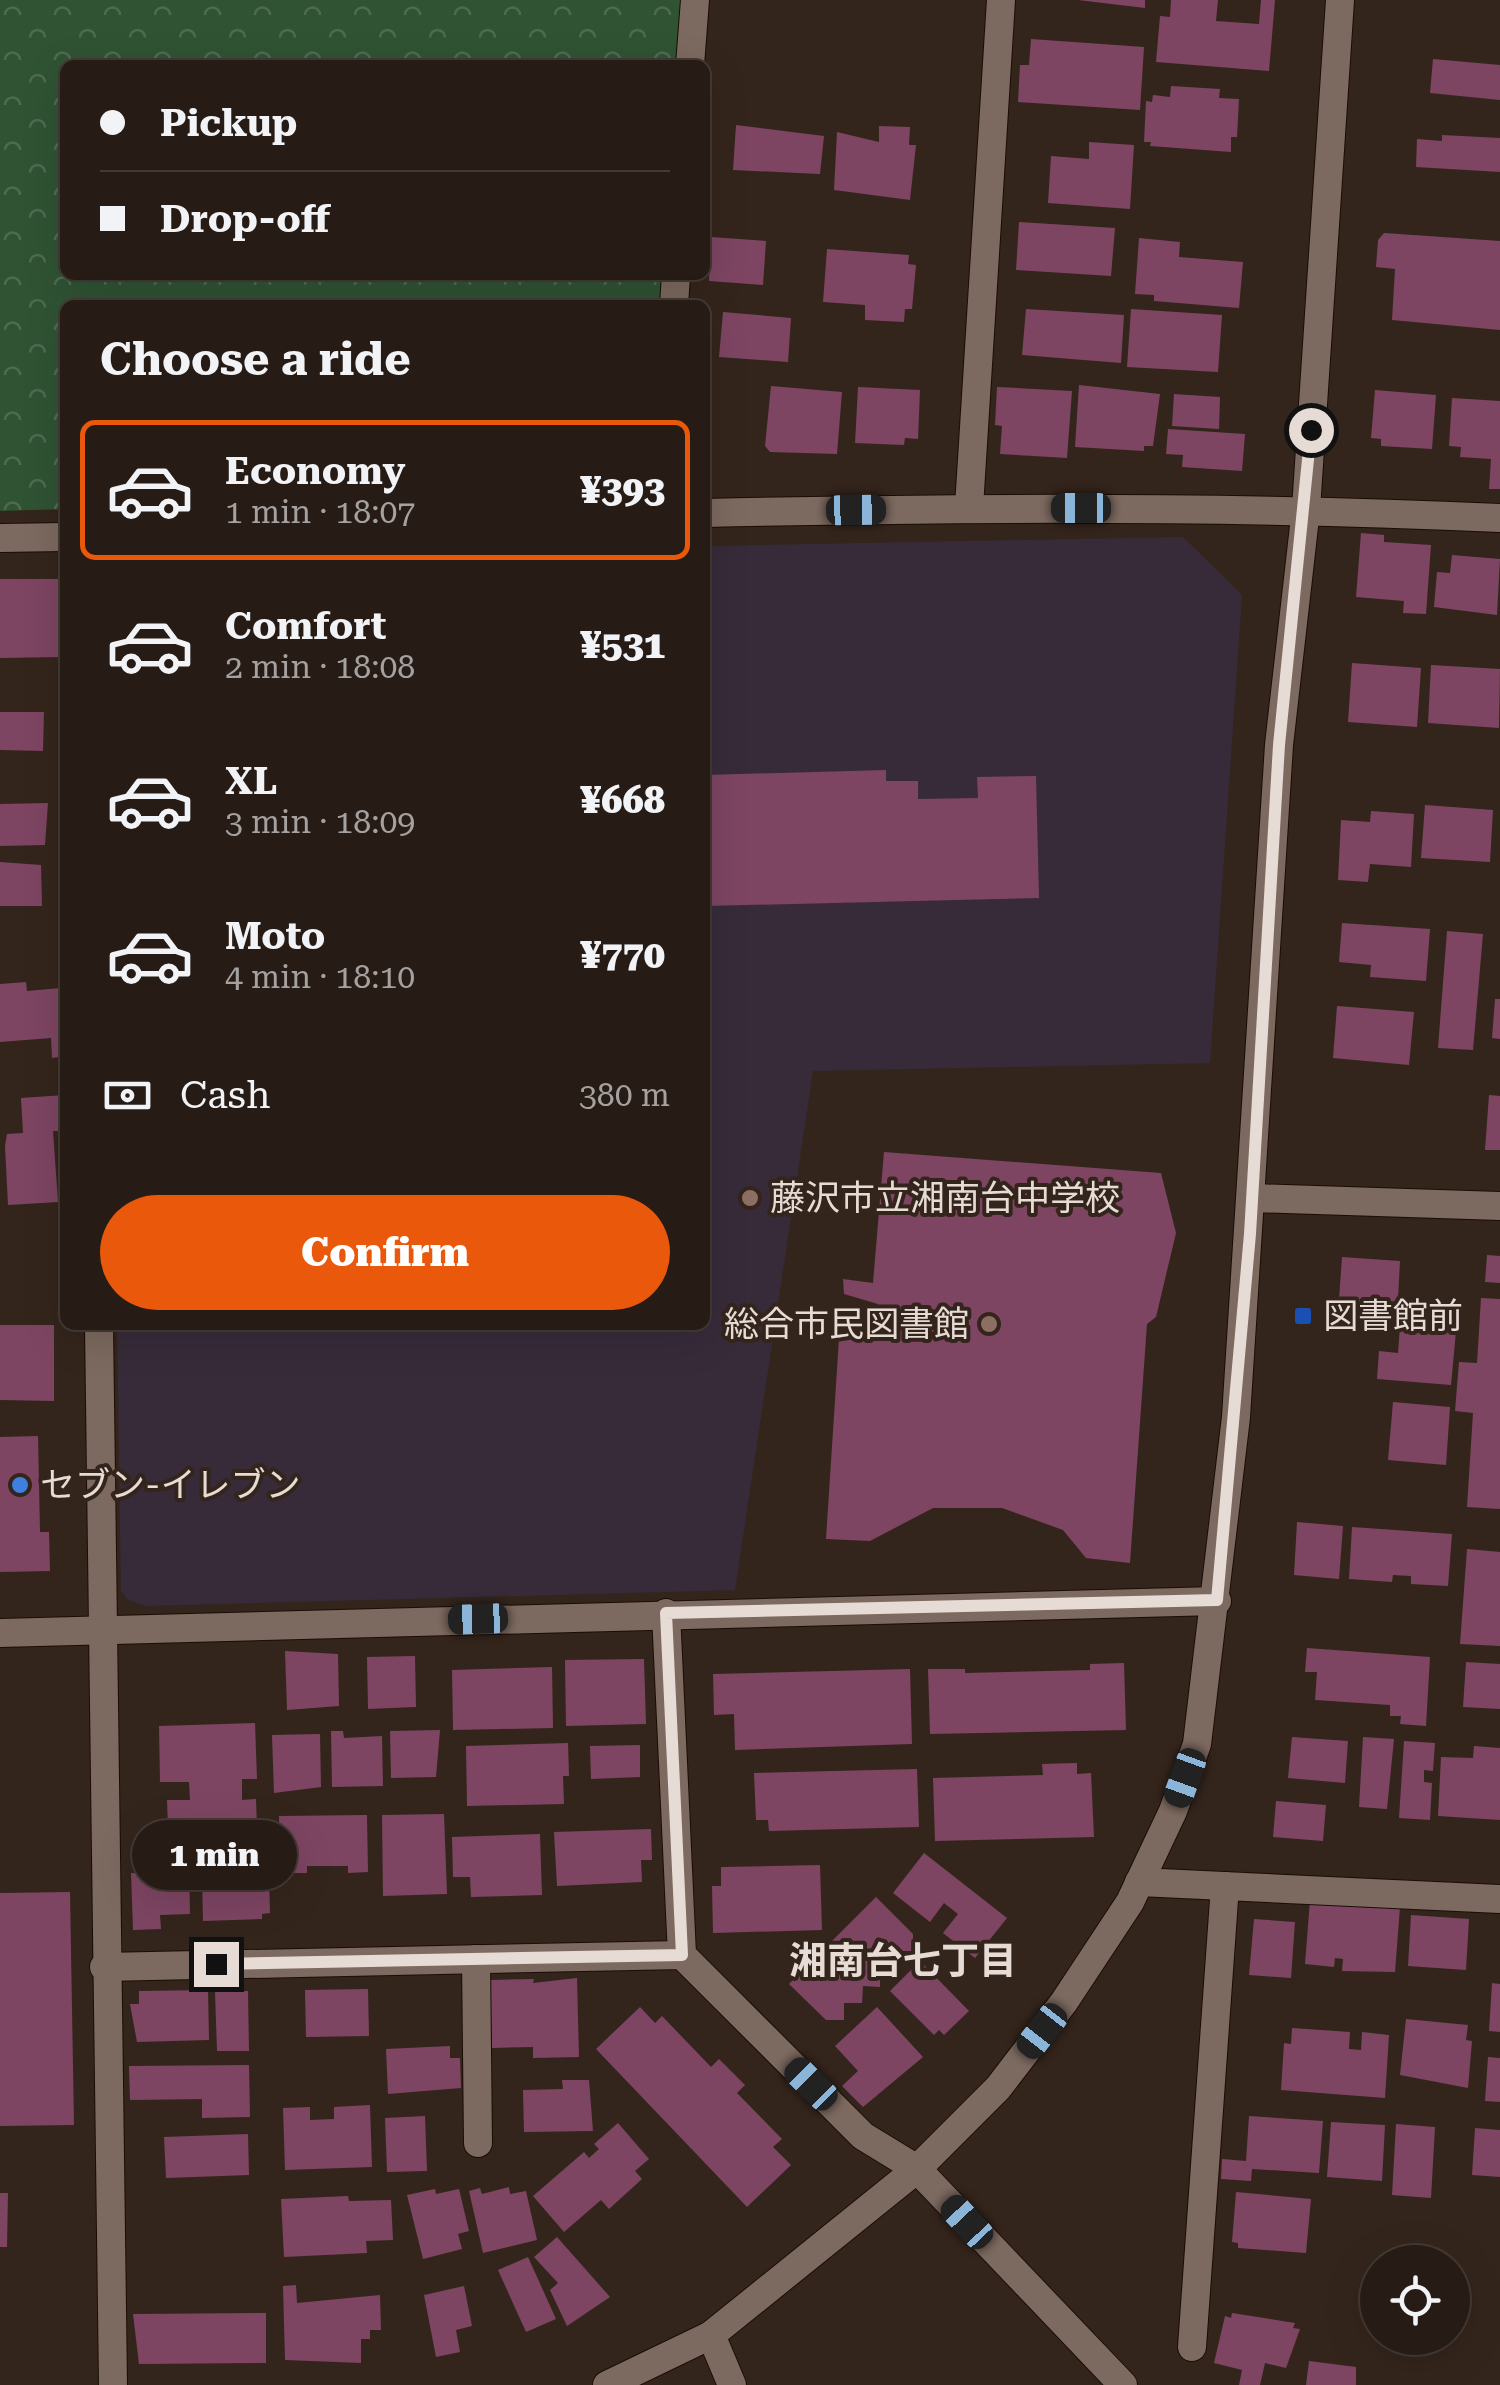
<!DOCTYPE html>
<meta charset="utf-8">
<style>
:root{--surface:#271c15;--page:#2f251e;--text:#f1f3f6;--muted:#a4a1a0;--line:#433a34;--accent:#ea580c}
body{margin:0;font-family:"Roboto Serif","Noto Sans JP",serif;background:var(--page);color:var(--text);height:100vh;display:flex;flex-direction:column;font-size:38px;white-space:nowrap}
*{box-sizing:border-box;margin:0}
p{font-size:32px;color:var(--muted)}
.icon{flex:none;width:55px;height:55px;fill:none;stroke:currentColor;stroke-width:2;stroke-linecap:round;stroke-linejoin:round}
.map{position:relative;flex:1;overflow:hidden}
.sheet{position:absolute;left:60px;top:300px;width:650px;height:1030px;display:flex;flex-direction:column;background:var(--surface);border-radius:15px;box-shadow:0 10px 40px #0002,0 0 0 2px var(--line)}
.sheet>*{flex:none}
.top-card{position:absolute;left:60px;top:60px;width:650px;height:220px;border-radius:15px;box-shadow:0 10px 40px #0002,0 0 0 2px var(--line);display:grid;align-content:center;height:220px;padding:0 40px;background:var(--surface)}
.controls{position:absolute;left:1360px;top:2245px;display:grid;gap:20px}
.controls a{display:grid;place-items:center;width:110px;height:110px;border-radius:50%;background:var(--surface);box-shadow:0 10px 40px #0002,0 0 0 2px var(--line);font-size:50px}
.end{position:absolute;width:45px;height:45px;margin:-22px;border:12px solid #e6dbd5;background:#111;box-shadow:0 0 0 5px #111}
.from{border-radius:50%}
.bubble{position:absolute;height:70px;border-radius:35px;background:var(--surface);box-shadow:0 10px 40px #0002,0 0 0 2px var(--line);font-size:32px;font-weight:800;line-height:70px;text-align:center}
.car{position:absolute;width:30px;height:60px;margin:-30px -15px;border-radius:12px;box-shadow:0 0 8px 2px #0007;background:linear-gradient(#222 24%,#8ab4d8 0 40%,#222 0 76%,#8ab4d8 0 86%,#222 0)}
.top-card b{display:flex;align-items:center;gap:35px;height:95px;font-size:38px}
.top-card b+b{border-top:2px solid var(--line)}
.top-card i{width:25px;height:25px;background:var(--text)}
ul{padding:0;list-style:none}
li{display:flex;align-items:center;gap:30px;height:140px;margin:0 20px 15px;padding:0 20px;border:5px solid transparent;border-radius:15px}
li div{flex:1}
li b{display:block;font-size:38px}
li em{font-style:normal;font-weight:800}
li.current{border-color:var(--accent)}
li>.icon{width:90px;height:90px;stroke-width:1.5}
h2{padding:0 40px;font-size:45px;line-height:120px}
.pay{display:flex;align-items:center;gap:25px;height:110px;padding:0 40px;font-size:38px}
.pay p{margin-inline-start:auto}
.button{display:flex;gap:20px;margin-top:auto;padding:20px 40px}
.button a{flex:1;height:115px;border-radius:60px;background:var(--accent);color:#fff;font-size:40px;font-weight:800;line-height:115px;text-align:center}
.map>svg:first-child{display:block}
.education{fill:#372b39}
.park{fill:url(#park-crowns)}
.building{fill:#7d4562}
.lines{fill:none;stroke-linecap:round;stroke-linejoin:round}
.minor-casing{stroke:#1b0d06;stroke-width:30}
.tertiary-casing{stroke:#1b0d06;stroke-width:30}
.minor{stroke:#7c695f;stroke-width:28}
.tertiary{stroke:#7c695f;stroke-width:28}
.route{stroke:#e6dbd5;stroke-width:12}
.education-dot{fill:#8d6e63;stroke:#34251c;stroke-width:4}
.transit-dot{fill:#1a4fb4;stroke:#34251c;stroke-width:4}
.shop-dot{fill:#3f7fe0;stroke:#34251c;stroke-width:4}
.labels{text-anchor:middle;stroke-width:8;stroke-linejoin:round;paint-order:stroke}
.poi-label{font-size:35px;fill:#e6dbd5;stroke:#34251c;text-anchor:start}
.neighbourhood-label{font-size:38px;font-weight:bold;fill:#e6dbd5;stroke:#34251c}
</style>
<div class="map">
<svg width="1500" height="2385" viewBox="0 0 1500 2385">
<defs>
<pattern id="park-crowns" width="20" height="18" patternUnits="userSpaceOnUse" patternTransform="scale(2.5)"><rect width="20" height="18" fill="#305334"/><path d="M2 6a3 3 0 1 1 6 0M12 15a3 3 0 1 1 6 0" fill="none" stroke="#4e6b50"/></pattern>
</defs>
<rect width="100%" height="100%" fill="#34251c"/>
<polygon class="education" points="1183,537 1242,595 1210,1063 813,1071 735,1590 145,1606 128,1600 121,1591 117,1325 705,1325 705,546"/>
<polygon class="park" points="0,0 681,0 677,65 65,65 65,275 662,275 660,305 65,305 65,509 0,511"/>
<g class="building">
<polygon points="1078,0 1145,0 1145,8"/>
<polygon points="1171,0 1218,0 1216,21 1259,24 1261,0 1275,0 1269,71 1156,62 1160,16 1170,17"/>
<polygon points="1031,39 1144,47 1140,110 1018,102 1020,65 1029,65"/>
<polygon points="1433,59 1500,65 1500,100 1430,93"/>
<polygon points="1171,86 1220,89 1219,98 1239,99 1237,137 1231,137 1231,152 1150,146 1151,142 1144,142 1146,101 1152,102 1153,95 1170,97"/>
<polygon points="736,125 824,136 820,174 733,170"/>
<polygon points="879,126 910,127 909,145 916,145 910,200 834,190 837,132 879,142"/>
<polygon points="1442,135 1500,138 1500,172 1416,167 1417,139 1442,141"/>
<polygon points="1089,142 1134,145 1130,209 1048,203 1051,156 1089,159"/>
<polygon points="1019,222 1115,228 1111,276 1016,270"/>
<polygon points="1384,233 1500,241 1500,330 1392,320 1395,269 1376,267 1378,240"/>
<polygon points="711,237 766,241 763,285 709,281"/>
<polygon points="1139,238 1180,242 1179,257 1243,262 1239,308 1154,301 1154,295 1135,294"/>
<polygon points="827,249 909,255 908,264 916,265 912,309 905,309 904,322 865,320 865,305 823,302"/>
<polygon points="1026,309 1124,315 1121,363 1022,355"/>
<polygon points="1131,309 1222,315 1218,372 1127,367"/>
<polygon points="723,312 791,318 788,362 719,357"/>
<polygon points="1079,385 1160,394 1153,446 1144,446 1144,451 1075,447"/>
<polygon points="771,386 842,392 837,454 770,452 765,446"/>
<polygon points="858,387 920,390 918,439 905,438 904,445 855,443"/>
<polygon points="997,387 1072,391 1067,458 1000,454 1002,426 995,425"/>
<polygon points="1375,390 1436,395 1432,449 1381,446 1381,439 1371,438"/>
<polygon points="1174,394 1220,397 1219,429 1172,426"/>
<polygon points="1452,398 1500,401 1500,489 1489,489 1491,459 1460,457 1461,447 1449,446"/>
<polygon points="1168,429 1245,434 1242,471 1182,467 1183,455 1166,454"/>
<polygon points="1361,533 1384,535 1384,542 1431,545 1426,614 1403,613 1404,601 1356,597"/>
<polygon points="1452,555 1500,559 1497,615 1434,607 1437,572 1450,573"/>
<polygon points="0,579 61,579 62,657 0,658"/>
<polygon points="1352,663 1421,668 1417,727 1348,722"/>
<polygon points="1431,665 1500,669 1499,728 1428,723"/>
<polygon points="0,712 44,712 43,751 0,750"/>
<polygon points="886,770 886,781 918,781 918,799 978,798 977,777 1036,776 1039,898 705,906 705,775"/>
<polygon points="48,803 45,845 0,846 0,804"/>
<polygon points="1425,805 1493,810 1490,862 1421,858"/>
<polygon points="1371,811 1414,814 1411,867 1370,864 1368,882 1338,880 1341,820 1370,822"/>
<polygon points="0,862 41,865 42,906 0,906"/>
<polygon points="1342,923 1430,929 1426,981 1370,977 1371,965 1339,962"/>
<polygon points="1447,931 1483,934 1473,1050 1438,1048"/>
<polygon points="26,982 27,991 61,988 65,1056 52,1058 51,1038 0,1042 0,984"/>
<polygon points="1495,999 1500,999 1500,1039 1492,1038"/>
<polygon points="1337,1006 1414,1012 1409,1065 1333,1058"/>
<polygon points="65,1095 65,1131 53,1131 58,1202 8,1205 5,1146 7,1134 23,1133 21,1098"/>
<polygon points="1489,1095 1500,1096 1500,1150 1485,1150"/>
<polygon points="884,1152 1161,1173 1176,1233 1156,1317 1147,1324 1130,1563 1086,1558 1063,1530 1002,1508 933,1508 870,1541 826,1539 840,1323 875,1326 878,1304 844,1294 843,1279 873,1283"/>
<polygon points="1487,1255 1500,1256 1500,1283 1485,1282"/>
<polygon points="1342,1257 1400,1261 1397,1318 1338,1314"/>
<polygon points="1481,1298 1500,1299 1500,1509 1467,1507 1473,1413 1455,1411 1459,1362 1477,1363"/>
<polygon points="0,1325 54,1325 54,1401 0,1400"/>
<polygon points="1400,1326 1456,1331 1451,1385 1377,1379 1379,1351 1398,1353"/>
<polygon points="1393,1402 1450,1407 1446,1465 1388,1460"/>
<polygon points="38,1436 40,1532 49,1532 50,1571 0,1572 0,1437"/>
<polygon points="1297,1522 1343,1526 1339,1579 1294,1575"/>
<polygon points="1352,1527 1452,1534 1448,1586 1411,1584 1411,1576 1393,1575 1392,1582 1349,1579"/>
<polygon points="1467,1549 1500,1552 1500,1646 1460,1644"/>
<polygon points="1307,1648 1430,1657 1426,1726 1400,1724 1401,1716 1390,1716 1390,1705 1315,1700 1317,1672 1305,1672"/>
<polygon points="285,1651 338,1654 339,1706 287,1710"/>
<polygon points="415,1656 416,1707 368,1709 367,1657"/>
<polygon points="644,1659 646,1724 566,1726 565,1660"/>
<polygon points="1466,1662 1500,1664 1500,1709 1463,1707"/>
<polygon points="1124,1663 1126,1730 930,1734 928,1669 965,1669 965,1673 1090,1670 1090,1664"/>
<polygon points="552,1667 553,1728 453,1730 452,1670"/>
<polygon points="910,1669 912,1744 735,1750 734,1714 714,1715 713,1674"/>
<polygon points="255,1723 257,1779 242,1779 242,1800 256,1799 258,1856 218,1856 217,1848 209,1848 208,1828 168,1829 167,1800 190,1800 189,1782 160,1782 159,1726"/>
<polygon points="440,1730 436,1777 391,1778 390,1731"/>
<polygon points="331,1731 343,1731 344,1738 382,1736 383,1786 332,1787"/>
<polygon points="320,1734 321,1787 274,1793 272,1735"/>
<polygon points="1292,1737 1348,1741 1345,1783 1288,1778"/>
<polygon points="1363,1737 1394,1739 1387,1809 1359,1807"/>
<polygon points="1404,1741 1435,1743 1433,1771 1424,1770 1424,1782 1432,1783 1430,1820 1399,1818"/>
<polygon points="568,1743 569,1776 563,1776 564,1804 467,1806 466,1746"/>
<polygon points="640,1745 640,1777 591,1779 590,1746"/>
<polygon points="1474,1746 1500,1748 1500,1820 1438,1816 1441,1757 1473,1758"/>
<polygon points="1077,1763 1077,1774 1091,1773 1094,1837 935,1841 933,1778 1043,1775 1042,1764"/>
<polygon points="917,1769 919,1827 769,1831 768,1820 756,1820 754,1773"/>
<polygon points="1276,1801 1326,1805 1323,1841 1273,1837"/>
<polygon points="444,1814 447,1894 383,1896 382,1815"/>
<polygon points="367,1815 368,1872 348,1873 348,1866 307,1866 307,1873 280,1873 279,1816"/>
<polygon points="651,1829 652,1860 641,1860 642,1882 557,1886 554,1832"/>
<polygon points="540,1834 542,1895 471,1897 470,1877 453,1877 452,1837"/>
<polygon points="924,1853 1007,1918 975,1958 943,1933 958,1914 944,1903 930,1922 893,1893"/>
<polygon points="189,1861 190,1914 160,1915 161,1929 133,1930 131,1873 149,1873 149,1862"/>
<polygon points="820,1865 822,1930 713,1933 712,1886 721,1886 721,1867"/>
<polygon points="269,1877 270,1913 262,1914 262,1919 203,1921 202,1879"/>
<polygon points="70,1892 74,2125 0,2126 0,1893"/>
<polygon points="876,1897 913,1934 913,1951 897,1951 897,1969 880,1968 880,1987 863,1986 862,2003 844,2003 844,2020 826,2020 789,1984"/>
<polygon points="1310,1900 1400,1907 1395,1972 1342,1971 1343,1959 1335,1958 1334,1967 1305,1964"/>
<polygon points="1411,1915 1469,1919 1466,1970 1408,1966"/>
<polygon points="1254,1919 1295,1922 1291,1978 1249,1975"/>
<polygon points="920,1961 969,2011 944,2035 939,2030 934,2035 890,1991"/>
<polygon points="577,1978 579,2057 533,2058 533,2047 492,2048 490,1980 534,1979 533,1983"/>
<polygon points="1492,1983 1500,1984 1500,2032 1489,2031"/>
<polygon points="368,1989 369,2036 306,2037 305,1990"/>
<polygon points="208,1990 209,2040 137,2042 130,2004 139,2004 139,1991"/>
<polygon points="248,1991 249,2051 217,2051 215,1992"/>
<polygon points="640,2007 655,2023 662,2016 711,2067 719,2059 745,2085 737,2093 782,2139 773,2147 791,2165 747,2207 596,2049"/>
<polygon points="877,2007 923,2057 863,2107 842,2086 858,2071 835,2046"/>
<polygon points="1406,2019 1468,2025 1466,2040 1472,2041 1468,2088 1400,2075"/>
<polygon points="1292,2028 1350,2032 1349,2049 1361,2050 1362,2032 1389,2035 1385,2098 1281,2090 1284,2043 1291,2044"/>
<polygon points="450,2046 450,2058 460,2058 461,2088 388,2094 386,2049"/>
<polygon points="1488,2057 1500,2058 1500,2102 1485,2101"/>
<polygon points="249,2065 250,2117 202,2118 202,2099 130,2100 129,2066"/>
<polygon points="562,2080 589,2080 593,2131 524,2132 523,2090 563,2089"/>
<polygon points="370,2105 372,2167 285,2170 283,2108 310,2107 310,2120 334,2119 334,2107"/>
<polygon points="425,2116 427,2171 387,2172 385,2118"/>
<polygon points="1249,2116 1323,2121 1319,2173 1252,2169 1251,2181 1221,2179 1222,2159 1246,2161"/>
<polygon points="1331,2122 1385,2125 1382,2181 1327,2177"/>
<polygon points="618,2123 649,2159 635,2171 642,2179 609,2209 601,2200 564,2232 533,2196 584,2152 589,2158 599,2149 594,2144"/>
<polygon points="1396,2124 1435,2127 1431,2198 1392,2195"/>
<polygon points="1475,2128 1500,2130 1500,2177 1472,2175"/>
<polygon points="248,2134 249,2175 166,2178 164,2137"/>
<polygon points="509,2187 510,2194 526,2191 537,2240 483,2253 469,2191 480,2188 482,2194"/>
<polygon points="435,2189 436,2194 459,2189 469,2231 458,2234 462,2249 423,2259 407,2195"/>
<polygon points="1236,2192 1311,2199 1306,2253 1238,2248 1238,2243 1232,2242"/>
<polygon points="0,2193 8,2193 7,2247 0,2247"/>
<polygon points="348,2196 349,2201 391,2200 393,2240 366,2241 367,2253 284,2257 281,2199"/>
<polygon points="557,2237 610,2297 567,2326 550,2290 558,2283 534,2257"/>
<polygon points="528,2257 556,2319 526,2332 498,2270"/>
<polygon points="296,2285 297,2303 380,2295 381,2330 370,2330 370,2339 361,2339 361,2363 285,2360 283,2286"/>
<polygon points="464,2286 472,2326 456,2330 460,2352 436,2357 424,2295"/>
<polygon points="266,2313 266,2363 139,2364 133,2314"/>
<polygon points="1232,2313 1295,2323 1293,2328 1300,2329 1286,2368 1265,2363 1260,2385 1239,2385 1242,2370 1214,2363 1225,2316 1231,2318"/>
<polygon points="1309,2361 1356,2367 1356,2385 1306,2385"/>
</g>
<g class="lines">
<defs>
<g id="minor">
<polyline points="690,65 695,0"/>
<polyline points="674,305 676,275"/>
<polyline points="969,507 1001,0"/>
<path d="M705,513C970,507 1235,506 1500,518"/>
<polyline points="0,538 65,537"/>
<polyline points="1252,1198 1500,1206"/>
<polyline points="99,1325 113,2385"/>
<polyline points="666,1613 682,1955"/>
<polyline points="0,1633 1217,1601"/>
<polyline points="1139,1882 1500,1899"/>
<polyline points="476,1959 478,2143"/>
<polyline points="104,1967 682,1955 863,2136 917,2169"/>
<polyline points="711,2335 732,2385"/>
<polyline points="1192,2347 1225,1886"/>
</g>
<g id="tertiary">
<polyline points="917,2169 1123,2385"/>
<polyline points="607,2385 711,2335 917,2169 998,2088 1064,2002 1130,1902 1173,1811 1197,1744 1236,1417 1279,745 1306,509 1340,0"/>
</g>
</defs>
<use href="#minor" class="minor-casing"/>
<use href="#tertiary" class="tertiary-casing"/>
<use href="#minor" class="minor"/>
<use href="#tertiary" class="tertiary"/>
</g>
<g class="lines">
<polyline class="route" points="216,1964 682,1955 666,1613 1217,1600 1250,1234 1279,745 1311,430"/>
</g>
<g class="education-dot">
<circle cx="750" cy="1198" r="10"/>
<circle cx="989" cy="1324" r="10"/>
</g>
<rect class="transit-dot" x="1293" y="1306" width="20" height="20" rx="5"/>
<circle class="shop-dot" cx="20" cy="1485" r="10"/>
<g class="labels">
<g class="poi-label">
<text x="770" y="1210">藤沢市立湘南台中学校</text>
<text x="1323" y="1328">図書館前</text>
<text x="969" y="1336" text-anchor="end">総合市民図書館</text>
<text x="40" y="1497">セブン-イレブン</text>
</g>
<g class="neighbourhood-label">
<text x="903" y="1974">湘南台七丁目</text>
</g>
</g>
</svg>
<div class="controls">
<a><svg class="icon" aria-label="locate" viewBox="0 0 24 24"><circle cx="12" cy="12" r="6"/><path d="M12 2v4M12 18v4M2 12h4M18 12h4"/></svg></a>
</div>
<i class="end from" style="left:1311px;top:430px"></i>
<i class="end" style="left:216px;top:1964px"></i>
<div class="bubble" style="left:132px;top:1820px;width:165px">1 min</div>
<i class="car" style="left:1081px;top:508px;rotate:270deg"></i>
<i class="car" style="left:856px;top:510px;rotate:89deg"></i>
<i class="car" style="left:478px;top:1619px;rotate:268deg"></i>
<i class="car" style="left:1185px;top:1778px;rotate:200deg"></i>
<i class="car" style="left:1042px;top:2031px;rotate:218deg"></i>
<i class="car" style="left:811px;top:2084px;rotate:315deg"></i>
<i class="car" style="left:967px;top:2222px;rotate:317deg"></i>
<div class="top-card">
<b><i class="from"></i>Pickup</b>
<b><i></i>Drop-off</b>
</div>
<section class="sheet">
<h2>Choose a ride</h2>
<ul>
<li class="current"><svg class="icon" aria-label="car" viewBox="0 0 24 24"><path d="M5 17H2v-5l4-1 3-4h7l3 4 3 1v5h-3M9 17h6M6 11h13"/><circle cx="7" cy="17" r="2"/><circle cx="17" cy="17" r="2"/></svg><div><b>Economy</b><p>1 min · 18:07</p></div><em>¥393</em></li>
<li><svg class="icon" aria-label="car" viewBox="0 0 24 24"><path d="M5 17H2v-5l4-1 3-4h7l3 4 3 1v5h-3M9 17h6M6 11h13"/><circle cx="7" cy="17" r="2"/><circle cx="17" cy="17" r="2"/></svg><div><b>Comfort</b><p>2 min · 18:08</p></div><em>¥531</em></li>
<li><svg class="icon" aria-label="car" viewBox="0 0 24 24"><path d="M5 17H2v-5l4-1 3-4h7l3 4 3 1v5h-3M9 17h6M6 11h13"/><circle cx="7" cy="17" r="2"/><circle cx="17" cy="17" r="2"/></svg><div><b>XL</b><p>3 min · 18:09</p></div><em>¥668</em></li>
<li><svg class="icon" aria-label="car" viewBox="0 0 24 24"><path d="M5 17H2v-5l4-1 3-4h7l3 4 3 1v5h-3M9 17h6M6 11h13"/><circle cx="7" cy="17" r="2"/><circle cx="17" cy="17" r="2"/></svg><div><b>Moto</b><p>4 min · 18:10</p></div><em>¥770</em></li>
</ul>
<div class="pay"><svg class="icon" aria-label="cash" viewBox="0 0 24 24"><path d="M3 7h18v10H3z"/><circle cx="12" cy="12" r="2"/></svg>Cash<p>380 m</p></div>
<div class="button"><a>Confirm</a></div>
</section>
</div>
